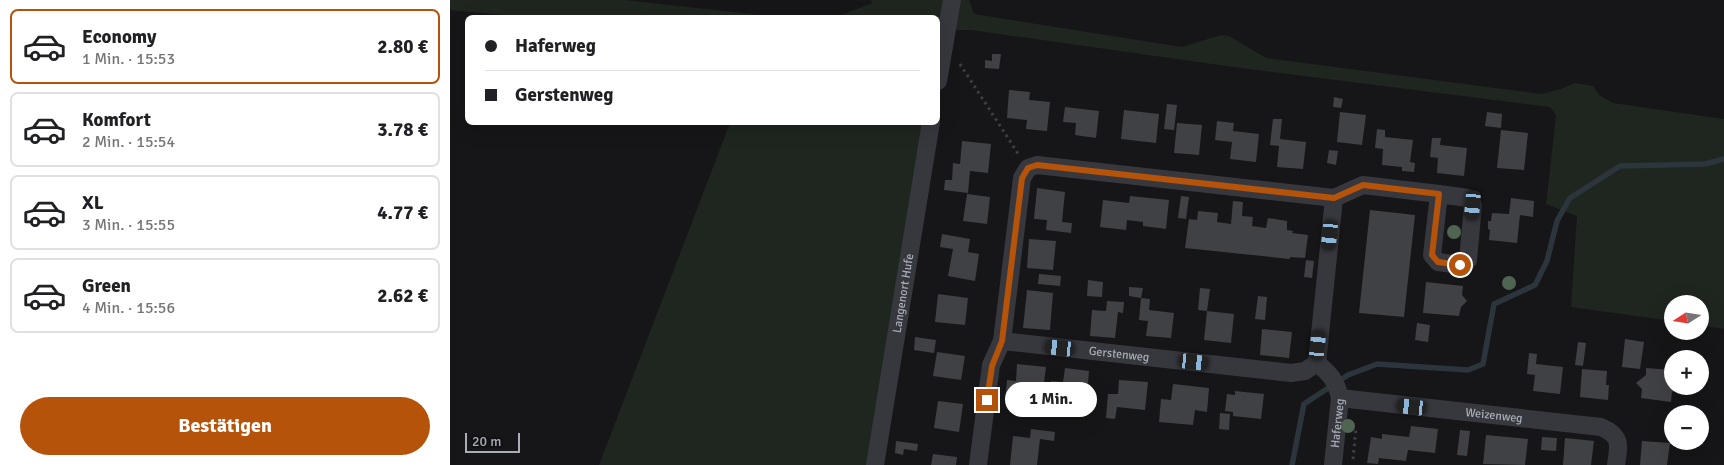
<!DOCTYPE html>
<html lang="de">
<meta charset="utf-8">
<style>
:root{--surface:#fff;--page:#f2f2f2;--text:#202124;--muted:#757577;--line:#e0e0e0;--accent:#b45309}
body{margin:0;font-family:Signika,sans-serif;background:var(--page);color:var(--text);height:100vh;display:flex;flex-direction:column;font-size:19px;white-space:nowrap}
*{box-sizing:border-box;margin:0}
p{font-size:16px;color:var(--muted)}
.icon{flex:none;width:28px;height:28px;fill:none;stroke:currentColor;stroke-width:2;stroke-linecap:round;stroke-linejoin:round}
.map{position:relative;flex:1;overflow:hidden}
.sheet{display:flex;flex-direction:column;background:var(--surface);width:450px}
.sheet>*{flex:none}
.hud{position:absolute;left:15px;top:15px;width:475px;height:110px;border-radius:8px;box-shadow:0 5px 20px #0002;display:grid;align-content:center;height:110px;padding:0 20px;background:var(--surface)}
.needle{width:32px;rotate:258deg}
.controls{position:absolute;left:1214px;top:295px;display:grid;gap:10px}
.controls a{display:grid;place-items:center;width:45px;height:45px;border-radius:50%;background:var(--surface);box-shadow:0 5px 20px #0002;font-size:25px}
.scale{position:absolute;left:15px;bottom:12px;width:55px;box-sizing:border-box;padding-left:5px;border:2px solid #a8adb8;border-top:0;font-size:14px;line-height:18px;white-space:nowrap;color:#a8adb8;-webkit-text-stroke:4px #111113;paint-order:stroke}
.end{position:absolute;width:22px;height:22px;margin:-11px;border:6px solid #b45309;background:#fff;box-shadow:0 0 0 2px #fff}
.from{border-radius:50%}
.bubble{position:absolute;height:35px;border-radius:18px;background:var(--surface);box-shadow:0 5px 20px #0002;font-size:16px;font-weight:800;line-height:35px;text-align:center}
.car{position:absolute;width:15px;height:30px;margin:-15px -8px;border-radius:6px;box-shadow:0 0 4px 1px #0007;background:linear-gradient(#222 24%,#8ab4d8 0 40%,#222 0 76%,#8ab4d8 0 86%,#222 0)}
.hud b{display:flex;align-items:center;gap:18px;height:48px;font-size:19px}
.hud b+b{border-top:1px solid var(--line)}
.hud i{width:12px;height:12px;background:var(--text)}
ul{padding:9px 0 0;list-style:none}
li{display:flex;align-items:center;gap:15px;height:75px;margin:0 10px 8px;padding:0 10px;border:2px solid var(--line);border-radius:8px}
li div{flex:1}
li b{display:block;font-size:19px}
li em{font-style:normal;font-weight:800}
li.active{border-color:var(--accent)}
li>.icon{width:45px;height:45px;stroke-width:1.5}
.button{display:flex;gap:10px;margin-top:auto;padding:10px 20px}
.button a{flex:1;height:58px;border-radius:30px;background:var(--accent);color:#fff;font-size:20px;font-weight:800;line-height:58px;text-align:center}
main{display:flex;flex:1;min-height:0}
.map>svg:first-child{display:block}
.green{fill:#1e261f}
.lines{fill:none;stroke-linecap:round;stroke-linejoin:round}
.stream{stroke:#2c353c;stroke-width:5.5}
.building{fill:#404145}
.path{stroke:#3d3f44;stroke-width:3;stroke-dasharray:2.5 4;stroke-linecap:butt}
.minor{stroke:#37383d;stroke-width:18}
.tree{fill:#506452}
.route{stroke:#b45309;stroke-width:6}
.labels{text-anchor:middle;stroke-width:4;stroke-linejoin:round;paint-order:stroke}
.street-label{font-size:12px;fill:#a8adb8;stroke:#111113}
</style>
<main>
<section class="sheet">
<ul>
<li class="active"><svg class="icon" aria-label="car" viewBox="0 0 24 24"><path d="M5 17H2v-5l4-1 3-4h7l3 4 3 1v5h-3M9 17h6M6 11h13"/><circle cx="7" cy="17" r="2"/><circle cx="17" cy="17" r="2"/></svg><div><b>Economy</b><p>1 Min. · 15:53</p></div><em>2.80 €</em></li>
<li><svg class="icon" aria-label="car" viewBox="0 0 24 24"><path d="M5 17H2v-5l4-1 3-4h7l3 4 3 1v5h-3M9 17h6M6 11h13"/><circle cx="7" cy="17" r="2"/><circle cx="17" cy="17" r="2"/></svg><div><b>Komfort</b><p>2 Min. · 15:54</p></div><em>3.78 €</em></li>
<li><svg class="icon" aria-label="car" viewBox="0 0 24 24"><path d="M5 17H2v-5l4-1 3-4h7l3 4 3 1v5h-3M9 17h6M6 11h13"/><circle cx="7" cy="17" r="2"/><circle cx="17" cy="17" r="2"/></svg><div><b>XL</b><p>3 Min. · 15:55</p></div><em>4.77 €</em></li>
<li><svg class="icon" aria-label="car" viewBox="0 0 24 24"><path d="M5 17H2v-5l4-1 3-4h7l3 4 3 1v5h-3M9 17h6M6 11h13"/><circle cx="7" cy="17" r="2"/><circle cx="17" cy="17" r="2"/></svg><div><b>Green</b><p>4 Min. · 15:56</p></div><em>2.62 €</em></li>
</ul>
<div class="button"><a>Bestätigen</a></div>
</section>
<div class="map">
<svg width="1274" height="465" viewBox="0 0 1274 465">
<rect width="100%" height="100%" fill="#161618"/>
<g class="green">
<polygon points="0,0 175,0 310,15 392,15 422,3 421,0 519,0 524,14 732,47 771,35 779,36 816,58 1092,94 1111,89 1125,83 1143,86 1149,95 1163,103 1274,119 1274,329 1250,325 1250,304 1222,304 1222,321 1121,307 1127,216 1096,204 1106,115 1100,107 783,67 521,30 505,30 498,43 488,106 488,18 84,18 0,10"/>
<polygon points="280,123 485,123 430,465 149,465"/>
</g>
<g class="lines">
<polyline class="stream" points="842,465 854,404 898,375 927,364 1018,370 1033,364 1044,304 1085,285 1097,261 1107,221 1120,198 1170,166 1255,164 1274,159"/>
</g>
<g class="building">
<polygon points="542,54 551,54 549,69 535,68 535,60 542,61"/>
<polygon points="559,90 580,92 579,100 600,102 597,131 576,129 577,120 557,118"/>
<polygon points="884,97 893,99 891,108 883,107"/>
<polygon points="717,104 727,105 724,130 714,129"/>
<polygon points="615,107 649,111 646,138 625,135 626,123 613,122"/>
<polygon points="674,110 709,114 706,143 671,139"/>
<polygon points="890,112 916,115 912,145 887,142"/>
<polygon points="1037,112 1052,114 1051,128 1035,126"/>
<polygon points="823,119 832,119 830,139 856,142 853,169 827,167 829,146 820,145"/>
<polygon points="767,121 784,123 783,131 809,134 806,162 780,159 782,142 765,140"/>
<polygon points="727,123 752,125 749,155 724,153"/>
<polygon points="927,129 935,130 935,137 963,140 960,162 965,163 964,172 952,171 952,167 932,165 933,149 925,148"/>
<polygon points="1051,130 1078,133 1074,170 1047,168"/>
<polygon points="982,138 991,138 990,145 1017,148 1014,176 987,173 988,158 980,157"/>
<polygon points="512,141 541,144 538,173 520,171 518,193 494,190 495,180 502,180 503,163 510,164"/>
<polygon points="879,150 888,151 886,165 877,163"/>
<polygon points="587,188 615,192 612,222 622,223 621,233 596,230 597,220 584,219"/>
<polygon points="517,194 540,197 537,224 513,221"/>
<polygon points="680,196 719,200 716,229 693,226 693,222 677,220 676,230 650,227 653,200 679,203"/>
<polygon points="731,196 739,197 736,219 728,218"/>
<polygon points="1061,198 1084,201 1083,217 1070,215 1067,243 1039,240 1040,230 1038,229 1038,221 1041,221 1042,213 1059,214"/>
<polygon points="783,201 793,202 792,216 803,217 802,226 816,228 818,218 837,221 837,230 843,231 842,233 858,235 855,258 840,257 840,259 735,248 739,219 747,220 748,211 768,213 767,222 781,224"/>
<polygon points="920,210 965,215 954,317 909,313"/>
<polygon points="492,234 520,239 518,252 529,254 525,281 498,276 503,249 490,247"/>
<polygon points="579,239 606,241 603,270 577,268"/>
<polygon points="856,260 864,261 862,278 854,277"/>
<polygon points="589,274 611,276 610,286 588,284"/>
<polygon points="638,280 653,282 652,297 637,296"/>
<polygon points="976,282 1013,286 1012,295 1017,301 1011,307 1009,316 973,313"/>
<polygon points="679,287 693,288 691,298 679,296"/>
<polygon points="750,288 760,289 757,311 748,310"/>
<polygon points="577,290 603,293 600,330 573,328"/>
<polygon points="488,294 518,298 515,325 485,322"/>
<polygon points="808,296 817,297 815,320 805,319"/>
<polygon points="691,298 700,299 699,310 724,313 721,338 696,336 698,321 689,320"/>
<polygon points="657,301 674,302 673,313 668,312 665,338 640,336 642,310 656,311"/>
<polygon points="757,311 784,314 781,343 754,340"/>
<polygon points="967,323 980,325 978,342 965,340"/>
<polygon points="812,329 842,332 839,358 810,355"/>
<polygon points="465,337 486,340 484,353 464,350"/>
<polygon points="1175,339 1194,342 1190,369 1172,367"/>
<polygon points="1128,342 1136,343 1133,366 1125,365"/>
<polygon points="487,352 515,356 511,380 483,376"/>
<polygon points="1079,353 1087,354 1086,364 1113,367 1110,394 1083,391 1085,375 1077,374"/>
<polygon points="567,364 596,367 593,390 565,387 564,401 555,400 557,380 566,381"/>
<polygon points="615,368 639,371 637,396 612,393 611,399 600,397 601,381 613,382"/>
<polygon points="1196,368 1222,370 1222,386 1232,386 1222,392 1221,402 1191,398 1192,389 1186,383 1196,375"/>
<polygon points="1132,369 1157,371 1156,385 1159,385 1158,400 1130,397"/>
<polygon points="669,380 698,382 695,410 667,407 665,419 656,418 658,394 668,394"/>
<polygon points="723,384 759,388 757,412 745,410 743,425 709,422 711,399 721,400"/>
<polygon points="785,391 814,394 811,419 783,416 783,412 775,411 777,394 785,395"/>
<polygon points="488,401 513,404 509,432 484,428"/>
<polygon points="770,413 780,414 779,430 769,429"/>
<polygon points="961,426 988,429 985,453 958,450 956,461 929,458 928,464 917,463 921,437 932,439 932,434 959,437"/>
<polygon points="581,429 605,432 604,441 590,439 587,465 560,465 563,436 580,438"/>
<polygon points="1010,430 1020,431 1017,456 1007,455"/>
<polygon points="1036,435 1078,439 1075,465 1033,464"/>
<polygon points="1092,437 1107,438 1106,451 1091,450"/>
<polygon points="1115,438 1144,441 1141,465 1113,465"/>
<polygon points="446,441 468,444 467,451 454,449 453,455 445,453"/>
<polygon points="1192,441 1220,443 1217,465 1190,465"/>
<polygon points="483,454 507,457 506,465 481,465"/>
</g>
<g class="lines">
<g class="path">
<polyline points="510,64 569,155"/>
<polyline points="903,459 906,428"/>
</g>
<g class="minor">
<polyline points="488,81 502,0"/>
<polyline points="552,341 572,178 578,168 587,165 884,198"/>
<path id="s1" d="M890,398L1151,427C1172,436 1169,445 1166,465"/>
<path id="s2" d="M425,465L481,122"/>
<path id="s3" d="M528,465L541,365L552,341L841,373L855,371L867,363"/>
<path id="s4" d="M883,465L890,398C886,380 880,374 867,363L884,198L913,185L989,194L982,255L988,262L1011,265L1018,260L1023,205L1018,198L989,194"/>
</g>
</g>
<g class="tree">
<circle cx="1004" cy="232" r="7"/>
<circle cx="1059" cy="283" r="7"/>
<circle cx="898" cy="426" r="7"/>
</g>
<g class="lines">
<polyline class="route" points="537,400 542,366 552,341 572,178 578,168 587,165 884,198 913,185 989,194 982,255 988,262 1010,265"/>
</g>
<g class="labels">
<g class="street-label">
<text dy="4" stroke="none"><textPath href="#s2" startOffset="174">Langenort Hufe</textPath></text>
<text dy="4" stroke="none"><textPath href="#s3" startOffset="245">Gerstenweg</textPath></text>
<text dy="4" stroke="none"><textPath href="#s1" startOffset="155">Weizenweg</textPath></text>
<text dy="4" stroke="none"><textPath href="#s4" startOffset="42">Haferweg</textPath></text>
</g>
</g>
</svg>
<div class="controls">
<a><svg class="needle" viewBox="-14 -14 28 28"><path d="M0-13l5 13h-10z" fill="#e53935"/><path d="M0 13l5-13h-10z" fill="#757577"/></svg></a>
<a>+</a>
<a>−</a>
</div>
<div class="scale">20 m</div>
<i class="end from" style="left:1010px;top:265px"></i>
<i class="end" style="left:537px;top:400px"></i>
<div class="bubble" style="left:555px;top:382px;width:92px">1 Min.</div>
<i class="car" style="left:1023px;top:205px;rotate:185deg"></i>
<i class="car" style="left:880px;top:235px;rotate:186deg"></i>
<i class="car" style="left:868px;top:345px;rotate:6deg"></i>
<i class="car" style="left:610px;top:348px;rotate:276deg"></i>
<i class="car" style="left:744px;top:362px;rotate:96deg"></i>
<i class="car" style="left:962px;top:407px;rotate:276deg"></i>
<div class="hud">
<b><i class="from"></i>Haferweg</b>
<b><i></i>Gerstenweg</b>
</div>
</div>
</main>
